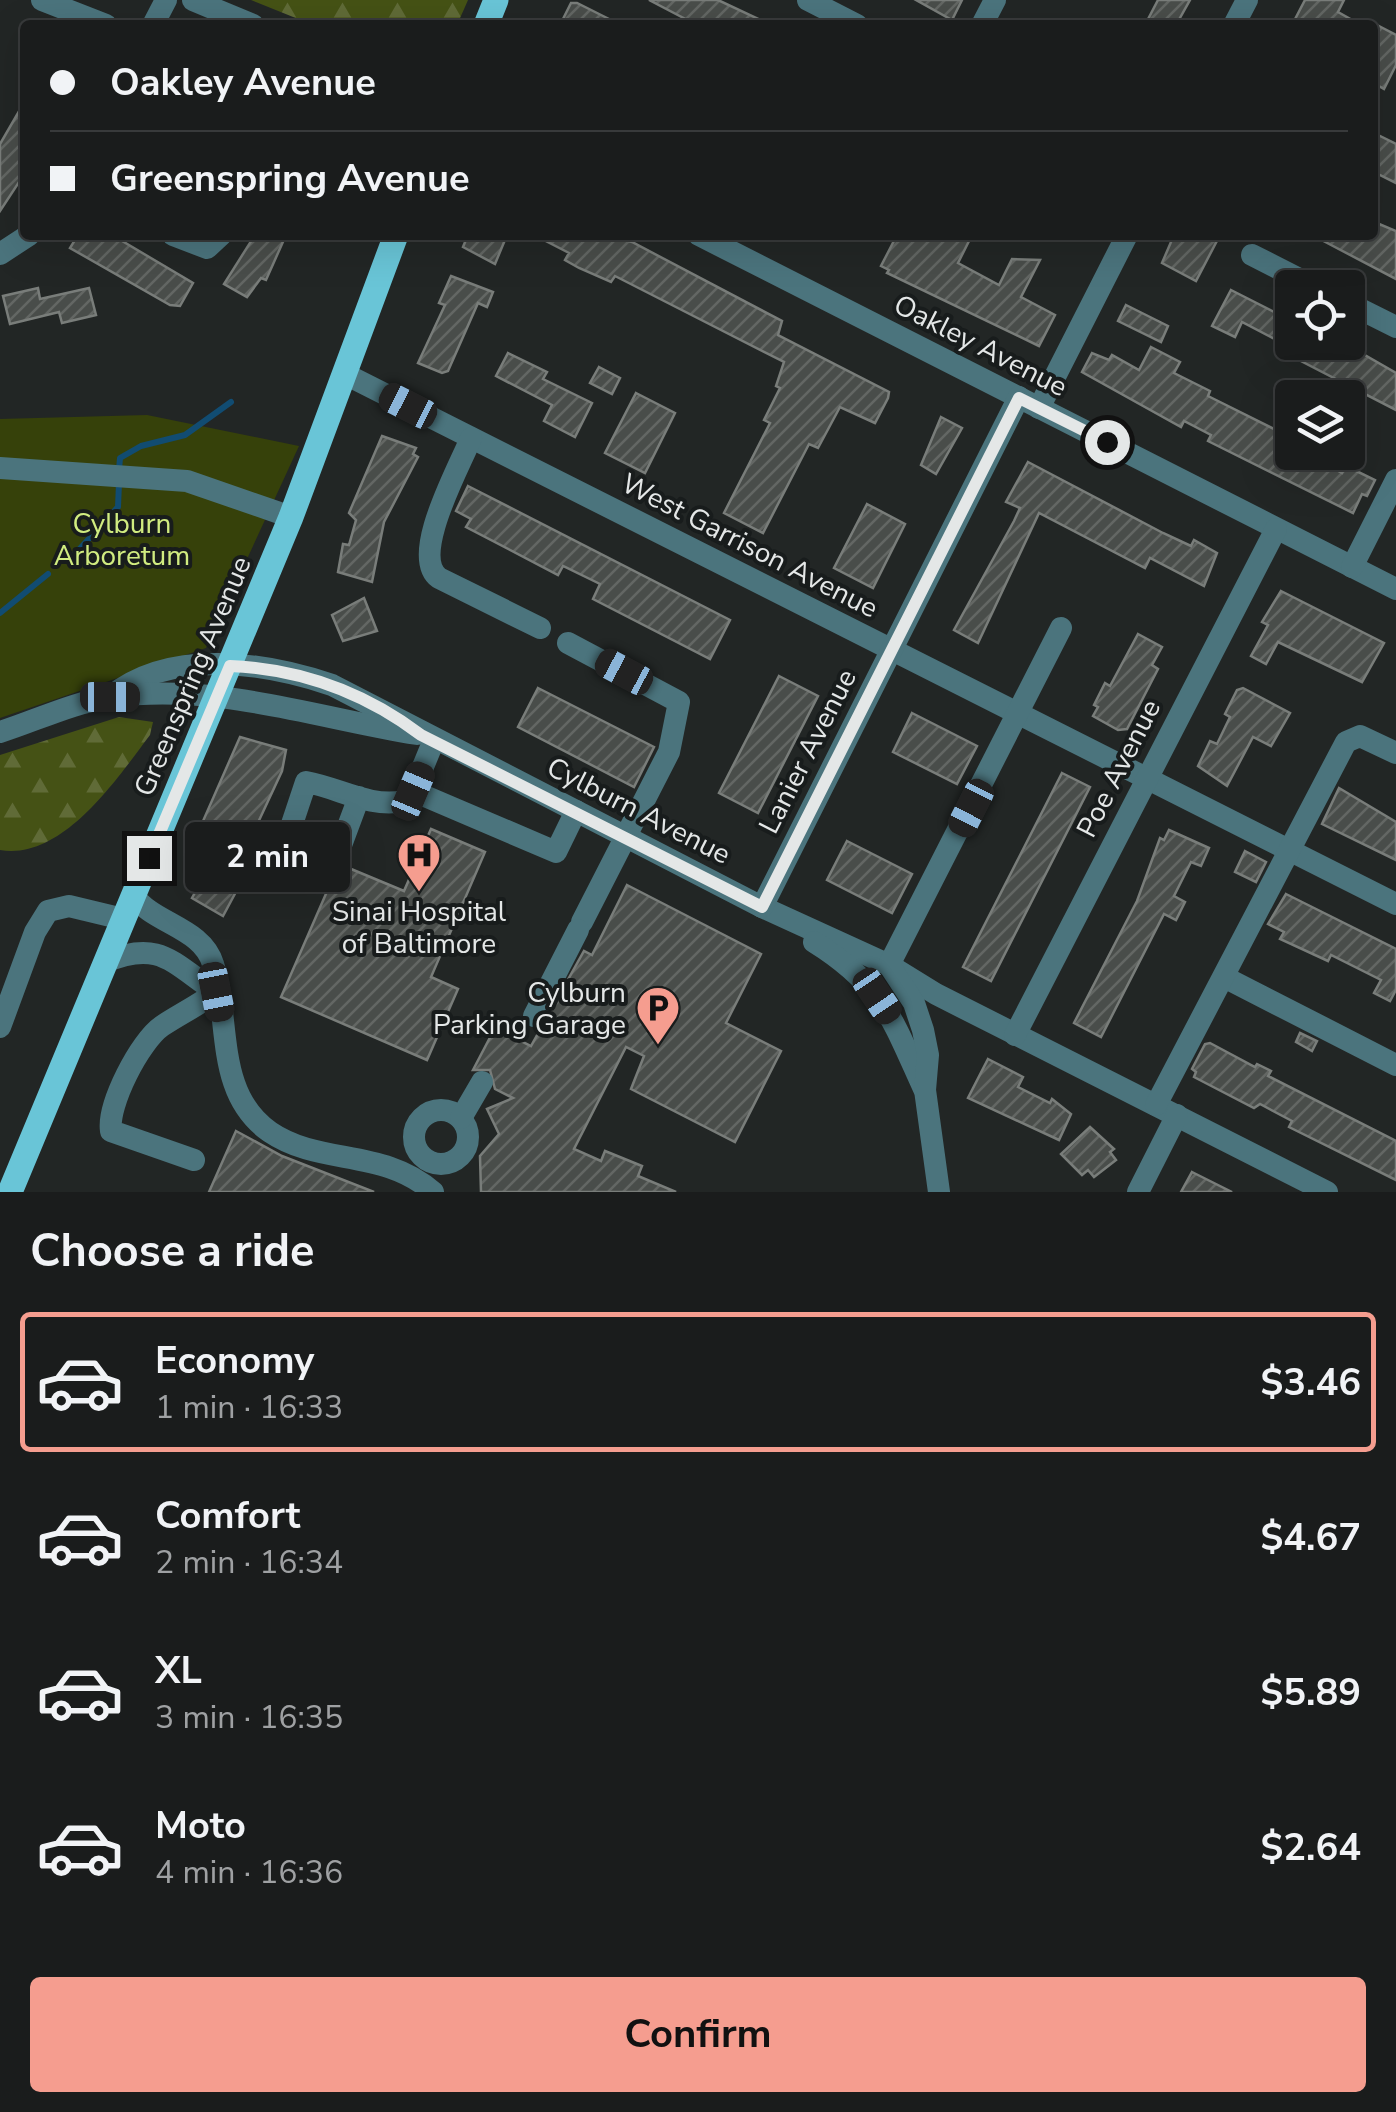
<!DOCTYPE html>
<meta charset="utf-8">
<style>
:root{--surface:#1a1c1c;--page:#272929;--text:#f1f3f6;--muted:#9fa1a3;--line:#383a3b;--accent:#f59d8f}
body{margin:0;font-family:"Nunito Sans",sans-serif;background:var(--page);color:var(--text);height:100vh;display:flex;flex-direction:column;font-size:38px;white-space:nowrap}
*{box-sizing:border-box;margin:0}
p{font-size:32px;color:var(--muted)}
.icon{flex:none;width:55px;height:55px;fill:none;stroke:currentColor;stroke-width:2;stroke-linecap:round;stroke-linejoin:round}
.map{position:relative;height:1192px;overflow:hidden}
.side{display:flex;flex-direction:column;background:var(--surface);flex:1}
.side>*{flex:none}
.top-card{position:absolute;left:20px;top:20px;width:1358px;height:220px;border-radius:10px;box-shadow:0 10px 40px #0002,0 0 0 2px var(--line);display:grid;align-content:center;height:220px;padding:0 30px;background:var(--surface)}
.fabs{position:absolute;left:1275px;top:270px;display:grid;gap:20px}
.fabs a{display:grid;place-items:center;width:90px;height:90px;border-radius:10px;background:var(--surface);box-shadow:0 10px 40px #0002,0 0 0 2px var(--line);font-size:50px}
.end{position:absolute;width:45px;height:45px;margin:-22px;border:12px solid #e4e7e7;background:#111;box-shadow:0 0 0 5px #111}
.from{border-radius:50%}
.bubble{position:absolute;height:70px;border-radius:10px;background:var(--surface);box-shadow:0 10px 40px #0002,0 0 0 2px var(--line);font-size:32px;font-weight:700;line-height:70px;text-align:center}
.car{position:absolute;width:30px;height:60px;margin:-30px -15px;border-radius:12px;box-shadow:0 0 8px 2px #0007;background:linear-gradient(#222 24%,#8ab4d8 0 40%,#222 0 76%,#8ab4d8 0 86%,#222 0)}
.top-card b{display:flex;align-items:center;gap:35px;height:95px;font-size:38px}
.top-card b+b{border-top:2px solid var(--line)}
.top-card i{width:25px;height:25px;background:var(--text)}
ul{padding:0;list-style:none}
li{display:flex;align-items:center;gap:30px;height:140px;margin:0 20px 15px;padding:0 10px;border:5px solid transparent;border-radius:10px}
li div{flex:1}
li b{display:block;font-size:38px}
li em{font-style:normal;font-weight:700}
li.active{border-color:var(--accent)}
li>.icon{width:90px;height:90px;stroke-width:1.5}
h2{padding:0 30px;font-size:45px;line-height:120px}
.cta{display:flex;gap:20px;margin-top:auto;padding:20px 30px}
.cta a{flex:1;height:115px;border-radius:10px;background:var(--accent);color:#111;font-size:40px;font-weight:700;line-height:115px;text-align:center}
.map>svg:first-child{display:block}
.forest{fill:url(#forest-firs)}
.garden{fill:#36410a}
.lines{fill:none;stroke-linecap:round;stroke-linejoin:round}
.stream{stroke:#114c72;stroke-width:6}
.building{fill:url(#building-hatch);stroke:#797d7a;stroke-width:2.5}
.minor{stroke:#4b747d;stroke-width:22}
.major{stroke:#69c5d7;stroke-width:25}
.route{stroke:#e4e7e7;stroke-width:12}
.labels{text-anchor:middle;stroke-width:8;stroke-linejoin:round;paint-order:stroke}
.street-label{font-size:28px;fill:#e4e7e7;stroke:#181c1c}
.park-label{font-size:28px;fill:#d1ec80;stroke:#181c1c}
.poi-label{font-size:28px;fill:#e4e7e7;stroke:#181c1c}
</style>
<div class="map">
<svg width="1396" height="1192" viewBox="0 0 1396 1192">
<defs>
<pattern id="forest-firs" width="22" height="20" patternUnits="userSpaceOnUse" patternTransform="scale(2.5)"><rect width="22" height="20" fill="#455215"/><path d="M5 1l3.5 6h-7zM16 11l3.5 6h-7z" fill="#606b37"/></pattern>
<pattern id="building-hatch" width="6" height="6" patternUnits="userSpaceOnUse" patternTransform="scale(2.5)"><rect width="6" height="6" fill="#494d4a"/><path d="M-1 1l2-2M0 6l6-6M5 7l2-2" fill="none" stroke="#636764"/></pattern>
</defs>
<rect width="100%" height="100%" fill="#222625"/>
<g class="forest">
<polygon points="251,0 468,0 457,25 313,25"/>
<path d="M119,717L153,722L150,735C118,777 63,861 0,850V755Z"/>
</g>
<polygon class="garden" points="147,415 299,446 206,648 0,718 0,419"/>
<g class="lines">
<g class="stream">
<polyline points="119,470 120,458 141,446 185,435 231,402"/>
<polyline points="75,554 118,507 119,483"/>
<polyline points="0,613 48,574"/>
</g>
</g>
<g class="building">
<polygon points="649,0 718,0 771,25 697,25"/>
<polygon points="916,0 962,0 952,20"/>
<polygon points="1158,0 1190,0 1176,25 1145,25"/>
<polygon points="1305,0 1344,0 1338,12 1361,25 1292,25"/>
<polygon points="571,3 577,3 621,25 560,25"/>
<polygon points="1377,25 1396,35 1396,65 1384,89 1372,82 1372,33"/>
<polygon points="25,101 25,173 0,211 0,144"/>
<polygon points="1372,132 1396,144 1396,183 1372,171"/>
<polygon points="1372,221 1396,231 1396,279 1312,235 1372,235"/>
<polygon points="78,235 112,235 193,283 180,306 170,305 70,248"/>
<polygon points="255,235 286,235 266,280 261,278 247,297 224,284"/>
<polygon points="468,235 507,235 495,264 463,247"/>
<polygon points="534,235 608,235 632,242 782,321 778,335 889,392 888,398 875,423 840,407 818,448 809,444 763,533 724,513 770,423 764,420 780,388 776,386 784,362 615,276 611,282 579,268 565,260 569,253"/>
<polygon points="897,235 972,235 958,263 999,285 1012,259 1040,260 1021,297 1055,315 1039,346 887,273 889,270 881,266"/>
<polygon points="1174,235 1220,235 1196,281 1162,263"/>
<polygon points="451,276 493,292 487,307 478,303 448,371 442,373 418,363 445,305 439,303"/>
<polygon points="38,288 40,299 89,288 96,315 62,323 59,312 10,324 3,296"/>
<polygon points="1231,290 1292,321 1292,348 1242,322 1235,337 1212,326"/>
<polygon points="1126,305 1168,326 1161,342 1118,321"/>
<polygon points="1305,342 1342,342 1396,373 1396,410 1297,359"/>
<polygon points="1151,347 1180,362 1174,373 1210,391 1208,396 1288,436 1279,452 1305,452 1342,473 1346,466 1375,480 1367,496 1362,494 1353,513 1208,441 1211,435 1184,421 1181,427 1082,372 1092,353 1109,360 1112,355 1139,370"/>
<polygon points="508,353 547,372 543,379 592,403 575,437 544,421 552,405 496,376"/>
<polygon points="599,367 620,378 612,394 590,383"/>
<polygon points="636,393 675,413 645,473 605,453"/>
<polygon points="941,417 962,428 936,474 921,465"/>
<polygon points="382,436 416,448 413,454 418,457 384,522 372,582 338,572 343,544 349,545 356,520 349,513"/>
<polygon points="1028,462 1163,533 1191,546 1194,540 1217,553 1204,586 1150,558 1145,568 1039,513 978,643 954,630 1014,521 1020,508 1006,502"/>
<polygon points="468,486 730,620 710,659 593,599 600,584 563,566 558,575 466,527 471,519 456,511"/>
<polygon points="867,504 905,524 873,588 834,568"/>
<polygon points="1281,591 1384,643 1362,682 1278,642 1266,664 1251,656 1268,625 1262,622"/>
<polygon points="364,598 377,631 343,641 332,615"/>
<polygon points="1138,634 1162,647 1152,665 1158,669 1127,729 1118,730 1093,716 1098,707 1094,705 1105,683 1110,686"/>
<polygon points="779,676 818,696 758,813 719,793"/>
<polygon points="538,688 654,747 634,787 518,727"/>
<polygon points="1243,688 1290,713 1271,746 1253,737 1227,786 1198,766 1210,741 1217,744 1230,717 1225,714 1237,690"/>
<polygon points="912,713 977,746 957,784 893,752"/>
<polygon points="240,737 286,750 282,771 255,829 274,837 261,866 196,837"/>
<polygon points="1062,773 1090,787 991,981 963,967"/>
<polygon points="1339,788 1396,822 1396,860 1322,824"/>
<polygon points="431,829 485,852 431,977 458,989 427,1060 281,997 339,864 404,891"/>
<polygon points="1169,830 1209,848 1201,866 1191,862 1174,896 1185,902 1176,920 1164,914 1101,1037 1074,1023 1137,901 1160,838 1164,840"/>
<polygon points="847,841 912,874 892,913 827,880"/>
<polygon points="1245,851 1266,862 1256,882 1235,872"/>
<polygon points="207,871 238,888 223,916 192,898"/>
<polygon points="627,885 761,954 726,1023 781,1051 735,1142 631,1089 644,1056 626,1047 574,1149 601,1161 605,1151 642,1166 638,1176 676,1192 481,1192 480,1156 499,1134 487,1109 513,1098 495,1089 490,1070 473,1070 495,1028 531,1046 584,951 592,955"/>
<polygon points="1286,894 1396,949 1396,990 1390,1001 1374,993 1381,980 1331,955 1328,961 1280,939 1284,932 1268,924"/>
<polygon points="1300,1033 1317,1041 1312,1051 1296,1042"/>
<polygon points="1210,1043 1255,1067 1257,1064 1271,1071 1268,1076 1396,1141 1396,1180 1289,1127 1292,1121 1260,1104 1254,1108 1194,1077 1196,1072 1192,1069 1205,1044"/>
<polygon points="988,1059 1023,1077 1018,1087 1050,1103 1052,1099 1071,1114 1059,1140 968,1098"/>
<polygon points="1090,1127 1114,1149 1110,1152 1116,1160 1094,1177 1088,1170 1082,1175 1061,1154"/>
<polygon points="236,1131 282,1156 374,1192 209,1192"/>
<polygon points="1192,1172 1232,1192 1181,1192"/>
</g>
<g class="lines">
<g class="minor">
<polyline points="42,0 106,25"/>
<polyline points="193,0 253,25"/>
<polyline points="808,0 857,25"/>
<polyline points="153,25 166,0"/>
<polyline points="982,25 995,0"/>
<polyline points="1234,25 1247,0"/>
<polyline points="173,235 207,248 221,235"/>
<polyline points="699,235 1396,589"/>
<polyline points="0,254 29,235"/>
<polyline points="1252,255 1317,288"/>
<polyline points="1348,303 1396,327"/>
<polyline points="345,374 1396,904"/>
<polyline points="1039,408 1127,235"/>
<path d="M471,438C460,466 409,556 439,578L540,628"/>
<polyline points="0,468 187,481 291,517"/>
<polyline points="1352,567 1396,480"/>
<polyline points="568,643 679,702 669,752 582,922"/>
<path d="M110,697C170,648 264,662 332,685L762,907L889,965L936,994L1327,1192"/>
<path d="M0,732C35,721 74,702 111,697C215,682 316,718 417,734"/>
<polyline points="413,791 556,852 576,811"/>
<path d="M359,797L340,848L334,850L294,839L289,833L306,782C340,788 369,808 404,801L413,791L434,740"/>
<path d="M133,895C153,924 202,927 213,964C231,1020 214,1093 270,1132C320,1166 383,1148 433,1192"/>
<polyline points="762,907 1019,397"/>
<path d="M814,942C883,985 892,1019 924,1089"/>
<path d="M105,962C160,939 172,963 216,992"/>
<polyline points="1224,977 1396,1065"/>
<polyline points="534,1016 578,930"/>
<polyline points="0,1027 35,932 48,911 69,906 123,919"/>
<polyline points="1015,1035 1276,529"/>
<polyline points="1156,1105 1346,742 1360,736 1396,753"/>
<circle cx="441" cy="1137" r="27"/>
<polyline points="461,1118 482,1082"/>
<path d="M194,1160L111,1131C107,1105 140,1041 162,1026C180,1014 199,1005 216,992"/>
<polyline points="939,1192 925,1090 928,1055 923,1030 914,1003 889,965 1061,628"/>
<polyline points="1138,1192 1177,1115"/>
</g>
<g class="major">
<polyline points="486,25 496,0"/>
<polyline points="10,1192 291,517 396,235"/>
</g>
</g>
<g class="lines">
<path class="route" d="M149,858L230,666C301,669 364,692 421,735L762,907L1019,398L1107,442"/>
</g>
<defs>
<symbol id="hospital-pin" viewBox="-11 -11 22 30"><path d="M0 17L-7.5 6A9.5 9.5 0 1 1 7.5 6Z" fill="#f59d8f" stroke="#181c1c"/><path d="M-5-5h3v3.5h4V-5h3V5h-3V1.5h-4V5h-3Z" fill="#111"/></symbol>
<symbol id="parking-pin" viewBox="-11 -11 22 30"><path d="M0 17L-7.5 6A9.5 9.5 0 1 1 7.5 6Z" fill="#f59d8f" stroke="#181c1c"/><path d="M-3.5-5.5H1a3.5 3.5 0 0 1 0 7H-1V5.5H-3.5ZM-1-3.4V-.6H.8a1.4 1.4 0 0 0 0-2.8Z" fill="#111"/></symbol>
</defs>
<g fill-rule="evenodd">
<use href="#hospital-pin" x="394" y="830" width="50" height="68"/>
<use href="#parking-pin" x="633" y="983" width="50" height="68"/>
</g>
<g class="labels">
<g class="street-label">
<text transform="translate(981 345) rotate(27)" y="10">Oakley Avenue</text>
<text transform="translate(750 545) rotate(27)" y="10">West Garrison Avenue</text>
<text transform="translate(192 676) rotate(-67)" y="10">Greenspring Avenue</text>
<text transform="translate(807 751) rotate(-63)" y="10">Lanier Avenue</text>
<text transform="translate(1118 768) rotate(-63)" y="10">Poe Avenue</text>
<text transform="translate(639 810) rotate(27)" y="10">Cylburn Avenue</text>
</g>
<g class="park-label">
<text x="122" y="533">Cylburn<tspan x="122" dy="32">Arboretum</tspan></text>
</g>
<g class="poi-label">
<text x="419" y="921">Sinai Hospital<tspan x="419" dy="32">of Baltimore</tspan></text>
<text x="626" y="1002" text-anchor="end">Cylburn<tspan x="626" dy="32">Parking Garage</tspan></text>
</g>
</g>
</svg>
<div class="fabs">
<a><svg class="icon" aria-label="locate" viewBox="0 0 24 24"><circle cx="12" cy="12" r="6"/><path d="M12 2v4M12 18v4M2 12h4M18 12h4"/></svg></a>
<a><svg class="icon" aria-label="layers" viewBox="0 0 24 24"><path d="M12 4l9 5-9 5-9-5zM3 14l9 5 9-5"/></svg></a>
</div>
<i class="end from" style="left:1107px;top:442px"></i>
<i class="end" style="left:149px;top:858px"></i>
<div class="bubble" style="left:185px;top:822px;width:165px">2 min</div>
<i class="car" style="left:408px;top:406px;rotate:297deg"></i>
<i class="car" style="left:624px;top:672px;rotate:298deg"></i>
<i class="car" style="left:110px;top:697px;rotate:90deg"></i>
<i class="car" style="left:413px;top:791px;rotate:23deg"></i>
<i class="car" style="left:971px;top:808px;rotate:207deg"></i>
<i class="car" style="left:216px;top:992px;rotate:169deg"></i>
<i class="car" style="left:877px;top:996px;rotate:146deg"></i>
<div class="top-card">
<b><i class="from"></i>Oakley Avenue</b>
<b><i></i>Greenspring Avenue</b>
</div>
</div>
<section class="side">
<h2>Choose a ride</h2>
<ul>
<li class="active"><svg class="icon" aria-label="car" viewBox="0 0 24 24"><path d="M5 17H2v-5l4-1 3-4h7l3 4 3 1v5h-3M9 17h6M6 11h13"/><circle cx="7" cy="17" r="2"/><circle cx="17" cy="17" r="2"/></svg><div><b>Economy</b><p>1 min · 16:33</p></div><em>$3.46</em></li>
<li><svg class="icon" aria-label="car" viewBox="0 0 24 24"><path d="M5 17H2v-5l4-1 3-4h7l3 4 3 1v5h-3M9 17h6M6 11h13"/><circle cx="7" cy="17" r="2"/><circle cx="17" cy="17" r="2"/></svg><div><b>Comfort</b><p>2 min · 16:34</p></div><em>$4.67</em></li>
<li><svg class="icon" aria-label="car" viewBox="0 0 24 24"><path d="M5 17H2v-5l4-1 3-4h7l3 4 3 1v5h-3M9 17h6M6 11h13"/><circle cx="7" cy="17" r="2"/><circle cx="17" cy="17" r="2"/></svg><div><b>XL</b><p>3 min · 16:35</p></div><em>$5.89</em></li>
<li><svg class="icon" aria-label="car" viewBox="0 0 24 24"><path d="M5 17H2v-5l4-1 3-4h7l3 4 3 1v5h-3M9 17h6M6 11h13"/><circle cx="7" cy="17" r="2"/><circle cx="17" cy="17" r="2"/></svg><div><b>Moto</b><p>4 min · 16:36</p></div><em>$2.64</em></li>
</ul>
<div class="cta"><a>Confirm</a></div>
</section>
